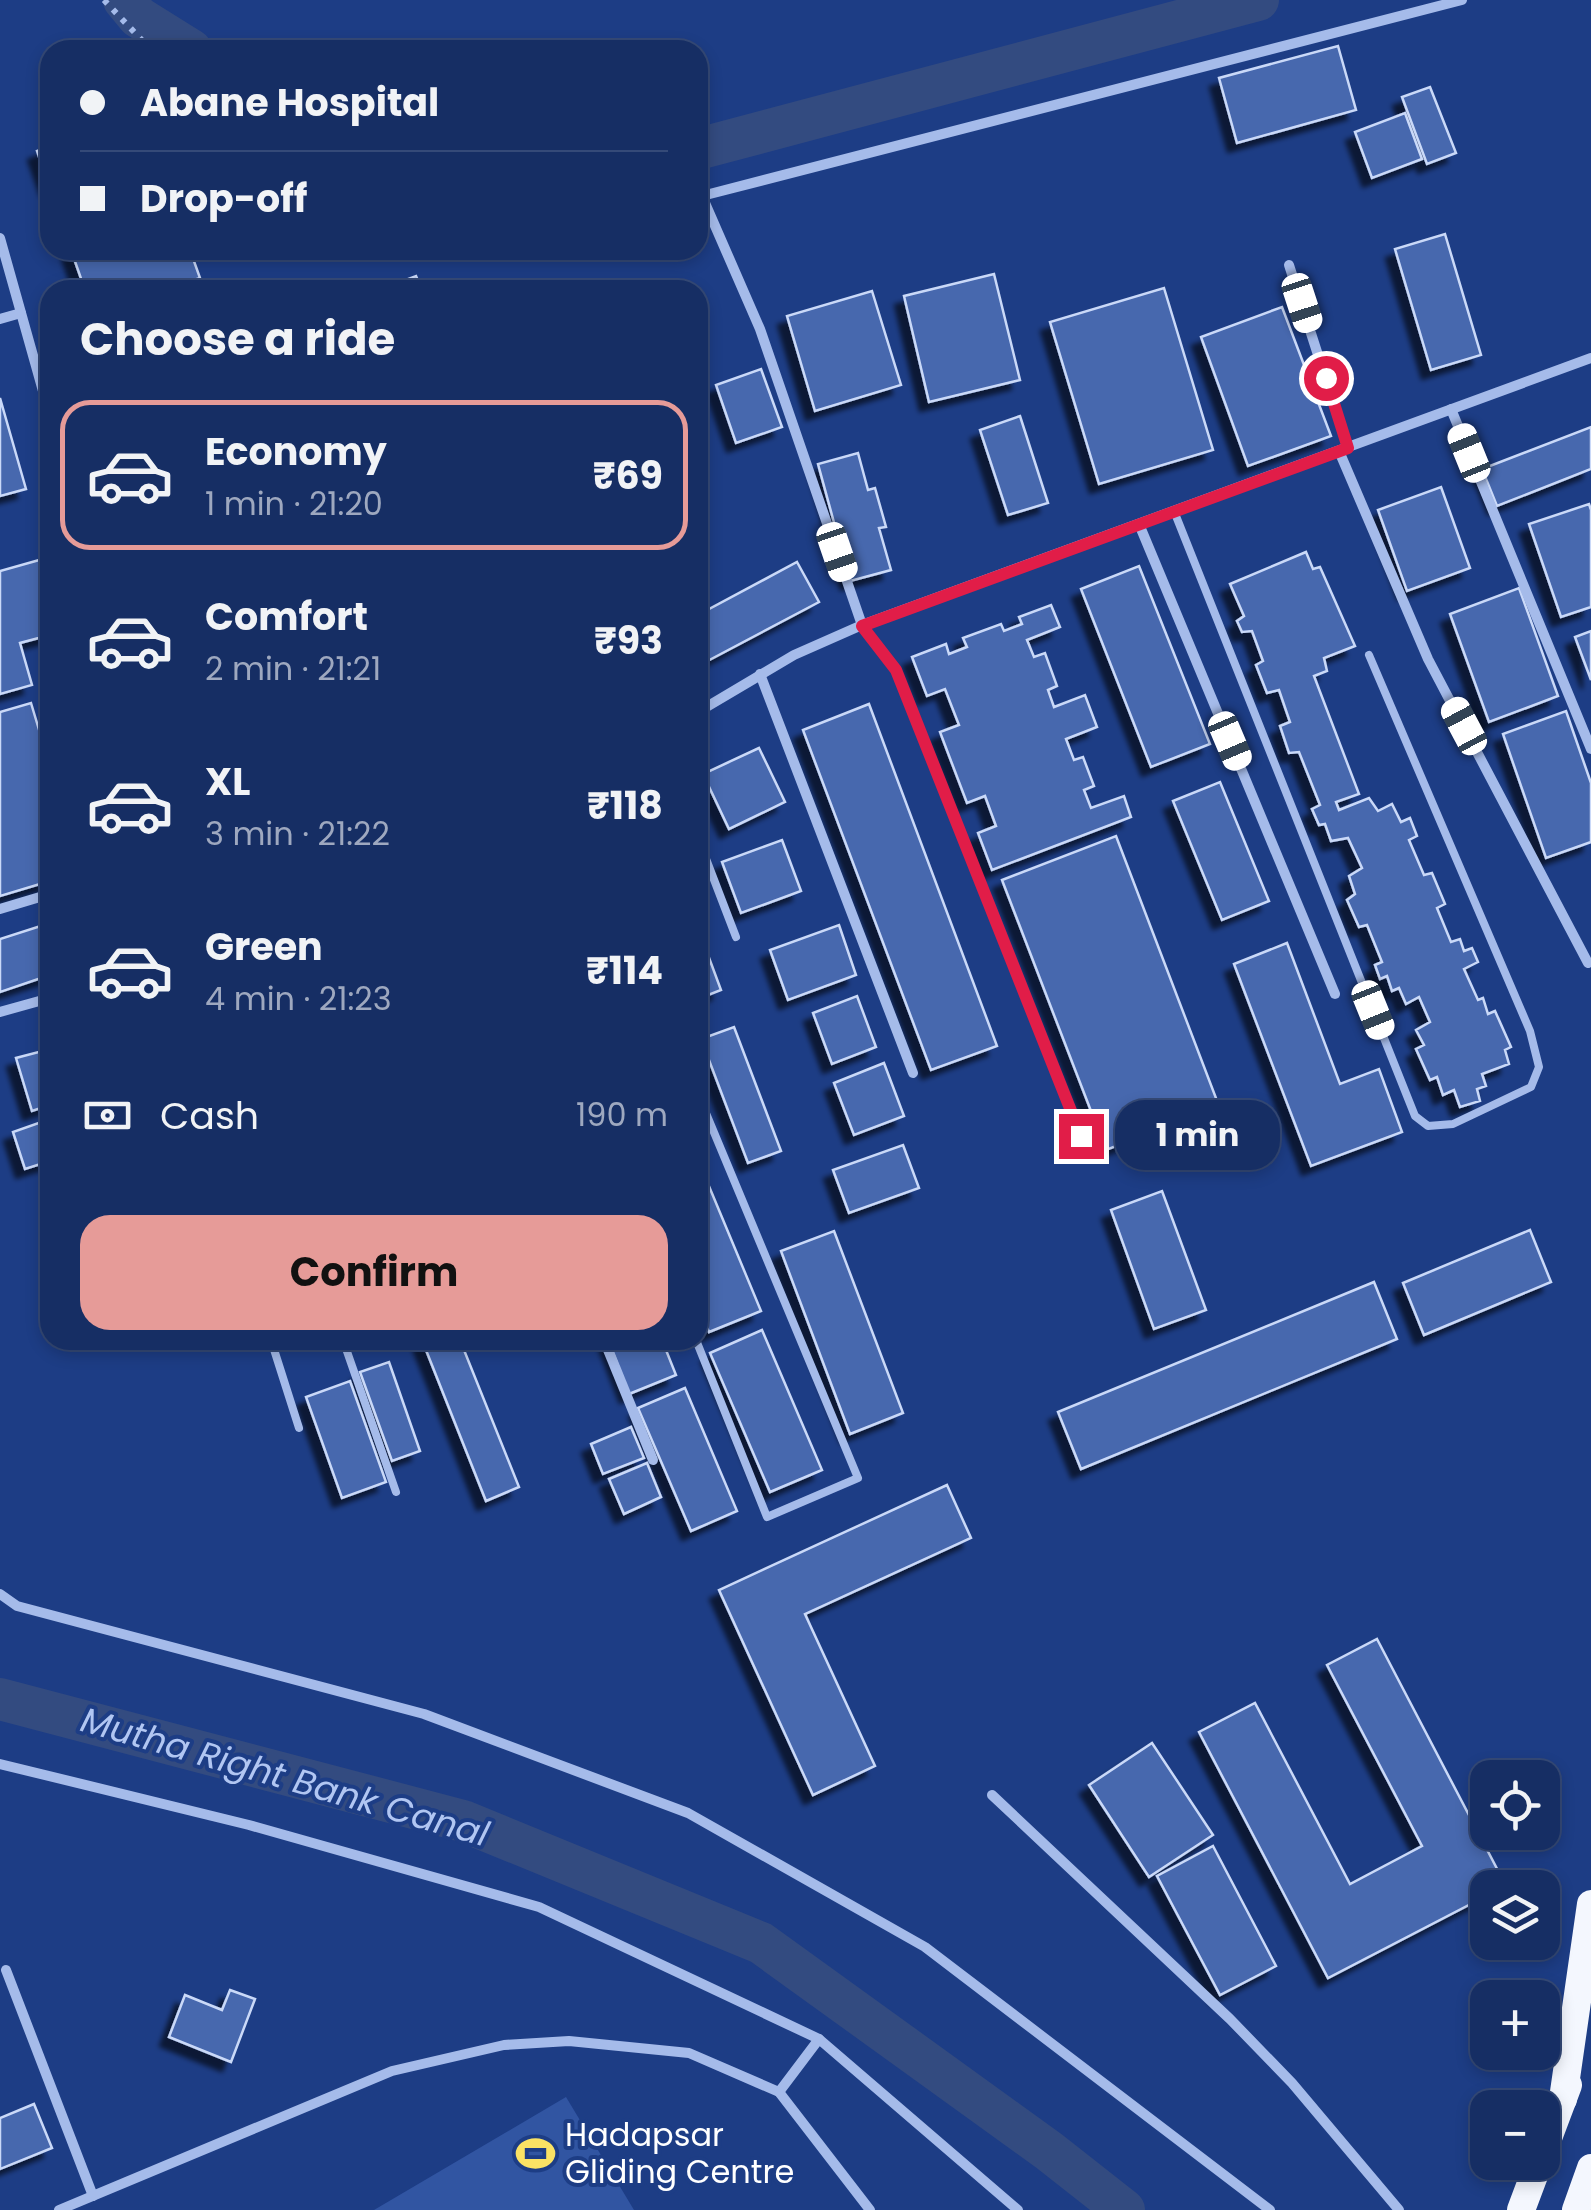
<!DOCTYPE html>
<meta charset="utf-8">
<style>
:root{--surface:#162e64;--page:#1f366a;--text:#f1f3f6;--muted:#9ea8bf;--line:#354a78;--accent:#e69b98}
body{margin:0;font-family:Poppins,sans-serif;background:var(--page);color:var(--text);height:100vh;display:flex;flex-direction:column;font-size:38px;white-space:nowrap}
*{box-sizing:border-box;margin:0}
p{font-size:32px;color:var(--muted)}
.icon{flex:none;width:55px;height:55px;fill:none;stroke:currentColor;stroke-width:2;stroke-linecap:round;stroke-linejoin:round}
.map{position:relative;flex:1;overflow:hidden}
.details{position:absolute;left:40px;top:280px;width:668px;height:1070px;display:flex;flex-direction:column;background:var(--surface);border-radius:30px;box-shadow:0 5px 15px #0003,0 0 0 2px var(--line)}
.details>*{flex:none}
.guide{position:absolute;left:40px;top:40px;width:668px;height:220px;border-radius:30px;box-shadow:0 5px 15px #0003,0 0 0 2px var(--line);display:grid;align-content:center;height:220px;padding:0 40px;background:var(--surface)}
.fabs{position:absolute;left:1470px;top:1760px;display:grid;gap:20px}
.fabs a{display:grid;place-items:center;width:90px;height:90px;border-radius:20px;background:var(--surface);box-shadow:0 5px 15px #0003,0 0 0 2px var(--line);font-size:50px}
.end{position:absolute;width:45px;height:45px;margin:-22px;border:12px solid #e11d48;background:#fff;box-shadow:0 0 0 5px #fff}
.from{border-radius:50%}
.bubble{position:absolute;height:70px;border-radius:30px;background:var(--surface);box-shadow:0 5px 15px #0003,0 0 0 2px var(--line);font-size:32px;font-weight:700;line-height:70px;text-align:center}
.car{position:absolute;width:30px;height:60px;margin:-30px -15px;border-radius:12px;box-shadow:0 0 8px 2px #0007;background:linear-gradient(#fff 24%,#345 0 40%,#fff 0 76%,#345 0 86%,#fff 0)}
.guide b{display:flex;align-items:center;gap:35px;height:95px;font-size:38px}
.guide b+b{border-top:2px solid var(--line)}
.guide i{width:25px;height:25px;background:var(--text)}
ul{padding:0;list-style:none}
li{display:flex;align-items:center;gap:30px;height:150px;margin:0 20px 15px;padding:0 20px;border:5px solid transparent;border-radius:30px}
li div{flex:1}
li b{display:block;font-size:38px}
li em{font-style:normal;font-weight:700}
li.active{border-color:var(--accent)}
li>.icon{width:90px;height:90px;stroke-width:1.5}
h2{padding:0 40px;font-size:45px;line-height:120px}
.pay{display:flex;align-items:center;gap:25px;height:110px;padding:0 40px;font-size:38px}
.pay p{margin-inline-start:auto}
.action{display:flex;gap:20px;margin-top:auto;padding:20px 40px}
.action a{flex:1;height:115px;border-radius:30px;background:var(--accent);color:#111;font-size:40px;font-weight:700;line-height:115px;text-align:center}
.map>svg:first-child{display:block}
.green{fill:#3155a2}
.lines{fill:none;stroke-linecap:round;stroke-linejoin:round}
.canal{stroke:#334b80;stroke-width:42}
.building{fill:#4667ae;stroke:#cad9f8;stroke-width:2.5;filter:url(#shadow)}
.path{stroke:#a5bbea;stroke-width:6;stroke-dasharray:5 8;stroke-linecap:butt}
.service{stroke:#a5bbea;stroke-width:8}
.minor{stroke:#a5bbea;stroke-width:10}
.trunk{stroke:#f4f7fe;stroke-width:28}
.route{stroke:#e11d48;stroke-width:12}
.labels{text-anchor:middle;stroke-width:8;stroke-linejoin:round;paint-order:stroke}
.poi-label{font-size:32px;fill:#fff;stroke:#1d3d85;text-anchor:start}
.water-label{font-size:35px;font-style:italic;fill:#b1c6f2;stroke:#1d3d85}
</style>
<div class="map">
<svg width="1591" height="2210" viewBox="0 0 1591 2210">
<defs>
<filter id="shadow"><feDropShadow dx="-9" dy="9" stdDeviation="2.5" flood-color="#0009"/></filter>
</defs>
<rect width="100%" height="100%" fill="#1d3d85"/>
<polygon class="green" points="566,2097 634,2210 374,2210"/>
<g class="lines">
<g class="canal">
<polyline points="124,0 138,17 191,50"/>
<polyline points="698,149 1258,0"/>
<polyline points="0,1699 463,1821 761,1943 1049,2151 1124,2210"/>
</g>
</g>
<g class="building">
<polygon points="1338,46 1356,110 1237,143 1219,78"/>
<polygon points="1430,87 1456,153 1427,164 1402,97"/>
<polygon points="1405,113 1422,159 1372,178 1355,132"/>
<polygon points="50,146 50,188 37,151"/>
<polygon points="1445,234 1481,355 1431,370 1395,249"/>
<polygon points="71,250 190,250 200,278 164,290 85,290"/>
<polygon points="994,274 1020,380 929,402 904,296"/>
<polygon points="416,276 422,290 379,290"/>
<polygon points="1164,288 1213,450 1099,484 1050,322"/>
<polygon points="872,291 901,385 815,411 787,316"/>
<polygon points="1282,307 1331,436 1248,466 1201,337"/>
<polygon points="761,369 782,427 736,443 716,385"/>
<polygon points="0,398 26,489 0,496"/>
<polygon points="1020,416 1048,503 1008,515 980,430"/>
<polygon points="1591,427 1591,469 1497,506 1482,469"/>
<polygon points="858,453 868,490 875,488 886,527 879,528 891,570 850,581 818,464"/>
<polygon points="1441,487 1470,568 1407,591 1378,510"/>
<polygon points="1589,504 1591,510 1591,607 1561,617 1529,524"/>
<polygon points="1306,552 1313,569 1320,567 1355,646 1324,658 1327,671 1314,676 1359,794 1336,802 1339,810 1369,798 1378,811 1392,804 1401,822 1410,818 1417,836 1409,840 1424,875 1432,873 1445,904 1437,908 1451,942 1460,939 1464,951 1472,948 1478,962 1464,969 1478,1000 1483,998 1488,1014 1495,1011 1511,1047 1505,1050 1509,1064 1482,1074 1486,1086 1477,1089 1480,1101 1460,1107 1454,1090 1443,1095 1437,1077 1430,1080 1416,1049 1424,1045 1416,1030 1430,1022 1419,997 1406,1004 1399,988 1392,991 1387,976 1380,979 1375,965 1382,962 1367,925 1359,927 1347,900 1355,894 1349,876 1362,868 1348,838 1331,841 1325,824 1319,825 1312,809 1320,805 1299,752 1289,753 1280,726 1290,722 1279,690 1267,693 1256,665 1263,661 1252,631 1242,632 1237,621 1244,616 1230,584"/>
<polygon points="50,557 50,635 20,643 32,685 0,694 0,571"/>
<polygon points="797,562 819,602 698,666 698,615"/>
<polygon points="1139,566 1210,744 1151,767 1081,589"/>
<polygon points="1519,588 1558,696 1489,722 1450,614"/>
<polygon points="1051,605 1060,627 1027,640 1034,657 1045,653 1057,686 1048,690 1054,707 1085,695 1097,727 1066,739 1074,760 1083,757 1094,786 1084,790 1091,808 1124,796 1131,817 992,870 978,833 996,826 985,796 967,803 940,732 959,725 945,689 927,696 912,657 946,644 949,654 967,647 963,638 1001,624 1004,631 1022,624 1019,617"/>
<polygon points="1591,631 1591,680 1575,637"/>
<polygon points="31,703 43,743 50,741 50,881 0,896 0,712"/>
<polygon points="869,704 997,1046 931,1070 803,730"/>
<polygon points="1566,711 1591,783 1591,842 1546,858 1503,734"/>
<polygon points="759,748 785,802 729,829 703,774"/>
<polygon points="1220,782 1269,901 1222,920 1173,801"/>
<polygon points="1116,836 1219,1106 1106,1150 1002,880"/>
<polygon points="782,840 801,891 741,913 722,862"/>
<polygon points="50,923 50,975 0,992 0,939"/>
<polygon points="839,925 856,975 788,1000 770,950"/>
<polygon points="698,928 721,990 698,999"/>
<polygon points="1287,943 1340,1084 1379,1069 1402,1132 1311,1166 1234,964"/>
<polygon points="857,996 876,1047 832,1064 813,1013"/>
<polygon points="734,1027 781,1151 748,1163 701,1039"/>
<polygon points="50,1049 50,1105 32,1111 16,1058"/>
<polygon points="884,1063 904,1116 854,1135 834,1083"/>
<polygon points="50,1119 50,1161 25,1169 13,1132"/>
<polygon points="903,1145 919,1188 849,1213 833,1170"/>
<polygon points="706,1179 761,1311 709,1332 698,1305 698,1182"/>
<polygon points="1162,1191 1206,1310 1154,1329 1111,1210"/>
<polygon points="1530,1230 1551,1282 1424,1335 1403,1283"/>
<polygon points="834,1231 903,1413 850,1434 781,1251"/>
<polygon points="1374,1282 1397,1339 1081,1469 1058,1412"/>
<polygon points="762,1330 822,1470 770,1492 710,1353"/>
<polygon points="422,1340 460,1340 519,1487 486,1501"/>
<polygon points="608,1340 662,1340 676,1375 629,1394"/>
<polygon points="389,1362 420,1451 392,1461 360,1372"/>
<polygon points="350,1381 386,1482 342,1498 306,1397"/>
<polygon points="685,1388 737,1511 691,1531 638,1408"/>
<polygon points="631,1427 644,1458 603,1474 591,1444"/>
<polygon points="647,1463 661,1497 624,1514 609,1479"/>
<polygon points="947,1485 971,1538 805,1614 875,1766 813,1795 719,1590"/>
<polygon points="1377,1639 1506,1886 1488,1888 1488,1895 1328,1978 1199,1732 1255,1703 1350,1884 1422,1846 1327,1665"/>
<polygon points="1152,1743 1213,1835 1149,1877 1089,1785"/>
<polygon points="1213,1846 1276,1966 1220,1995 1157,1876"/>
<polygon points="230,1990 255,1999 231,2062 169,2037 185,1995 222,2010"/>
<polygon points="34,2104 52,2148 0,2169 0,2118"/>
</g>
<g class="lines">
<polyline class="path" points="104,0 151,50"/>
<g class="service">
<polyline points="1174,511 1415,1116 1428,1126 1453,1124 1531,1087 1539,1067 1530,1031 1369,655"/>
<polyline points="862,625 896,670 1081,1136"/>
<polyline points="698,838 736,937"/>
<polyline points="271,1340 299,1428"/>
<polyline points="343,1340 396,1492"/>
<polyline points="696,1340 767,1517 858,1478 698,1094"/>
</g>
<g class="minor">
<polyline points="702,196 760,329 862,625"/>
<polyline points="698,197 1462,0"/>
<polyline points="0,238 50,416"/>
<polyline points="1289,265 1348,448"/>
<polyline points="0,319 21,313"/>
<polyline points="1451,409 1591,749"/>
<polyline points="1339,451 1428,659 1588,963"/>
<polyline points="1139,524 1335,994"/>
<polyline points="760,674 913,1073"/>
<polyline points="698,712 794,655 862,625 1591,358"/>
<polyline points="0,909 50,894"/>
<polyline points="0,1012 50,998"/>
<polyline points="604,1340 653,1460"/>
<polyline points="0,1594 17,1606 424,1714 688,1813 925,1947 1270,2210"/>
<polyline points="0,1764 249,1825 539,1907 819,2039 1018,2210"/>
<polyline points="992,1795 1230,2019 1292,2083 1399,2210"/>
<polyline points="6,1970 93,2196"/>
<polyline points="779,2092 819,2039"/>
<polyline points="59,2210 392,2071 504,2045 569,2041 689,2053 779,2092 870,2210"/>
</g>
<g class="trunk">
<polyline points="1563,2099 1591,1904"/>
<polyline points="1542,2154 1568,2085"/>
<polyline points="1521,2210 1539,2162"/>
<polyline points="1576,2210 1591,2168"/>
</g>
</g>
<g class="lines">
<polyline class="route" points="1081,1136 896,670 862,626 1348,448 1326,378"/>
</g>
<defs>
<symbol id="stadium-bare" viewBox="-9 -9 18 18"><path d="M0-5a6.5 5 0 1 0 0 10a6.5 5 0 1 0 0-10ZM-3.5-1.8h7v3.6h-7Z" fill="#fae264" stroke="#1d3d85" stroke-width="2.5" paint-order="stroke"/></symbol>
</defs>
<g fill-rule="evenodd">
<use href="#stadium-bare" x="508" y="2126" width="55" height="55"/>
</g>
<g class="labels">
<g class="poi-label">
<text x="565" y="2146">Hadapsar<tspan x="565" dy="37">Gliding Centre</tspan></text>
</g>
<g class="water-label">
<text transform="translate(285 1777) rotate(16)" y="12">Mutha Right Bank Canal</text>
</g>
</g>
</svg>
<div class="fabs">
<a><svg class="icon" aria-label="locate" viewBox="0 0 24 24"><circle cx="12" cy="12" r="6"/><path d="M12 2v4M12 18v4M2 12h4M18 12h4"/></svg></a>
<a><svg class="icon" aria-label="layers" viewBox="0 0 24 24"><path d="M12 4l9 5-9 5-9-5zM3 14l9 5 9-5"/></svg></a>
<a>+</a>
<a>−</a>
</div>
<i class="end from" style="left:1326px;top:378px"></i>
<i class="end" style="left:1081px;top:1136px"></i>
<div class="bubble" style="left:1115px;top:1100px;width:165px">1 min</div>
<i class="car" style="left:1302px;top:303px;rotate:162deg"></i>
<i class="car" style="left:1469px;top:453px;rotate:338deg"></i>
<i class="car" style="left:837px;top:552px;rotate:161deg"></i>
<i class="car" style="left:1464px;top:726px;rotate:332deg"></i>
<i class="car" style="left:1230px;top:741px;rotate:157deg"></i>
<i class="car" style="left:1373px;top:1010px;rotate:158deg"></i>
<div class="guide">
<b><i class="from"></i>Abane Hospital</b>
<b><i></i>Drop-off</b>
</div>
<section class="details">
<h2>Choose a ride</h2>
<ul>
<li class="active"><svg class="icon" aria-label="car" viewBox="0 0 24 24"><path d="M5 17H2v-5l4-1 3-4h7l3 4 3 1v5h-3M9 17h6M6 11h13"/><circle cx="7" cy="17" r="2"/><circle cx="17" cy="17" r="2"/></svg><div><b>Economy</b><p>1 min · 21:20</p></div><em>₹69</em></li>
<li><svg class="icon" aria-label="car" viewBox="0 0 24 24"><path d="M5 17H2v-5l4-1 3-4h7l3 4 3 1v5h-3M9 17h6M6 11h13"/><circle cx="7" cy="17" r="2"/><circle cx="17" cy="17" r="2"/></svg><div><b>Comfort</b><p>2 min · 21:21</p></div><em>₹93</em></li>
<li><svg class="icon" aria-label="car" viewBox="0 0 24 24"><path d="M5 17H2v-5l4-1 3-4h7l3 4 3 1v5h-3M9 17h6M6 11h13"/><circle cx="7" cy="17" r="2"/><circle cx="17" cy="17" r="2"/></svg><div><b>XL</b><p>3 min · 21:22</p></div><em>₹118</em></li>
<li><svg class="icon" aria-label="car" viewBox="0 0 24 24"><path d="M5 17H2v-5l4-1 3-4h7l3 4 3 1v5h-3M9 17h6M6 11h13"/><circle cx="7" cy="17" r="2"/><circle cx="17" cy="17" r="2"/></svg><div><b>Green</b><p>4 min · 21:23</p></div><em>₹114</em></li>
</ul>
<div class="pay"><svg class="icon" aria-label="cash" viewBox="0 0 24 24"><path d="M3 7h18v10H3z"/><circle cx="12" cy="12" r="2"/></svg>Cash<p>190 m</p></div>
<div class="action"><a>Confirm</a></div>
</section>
</div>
